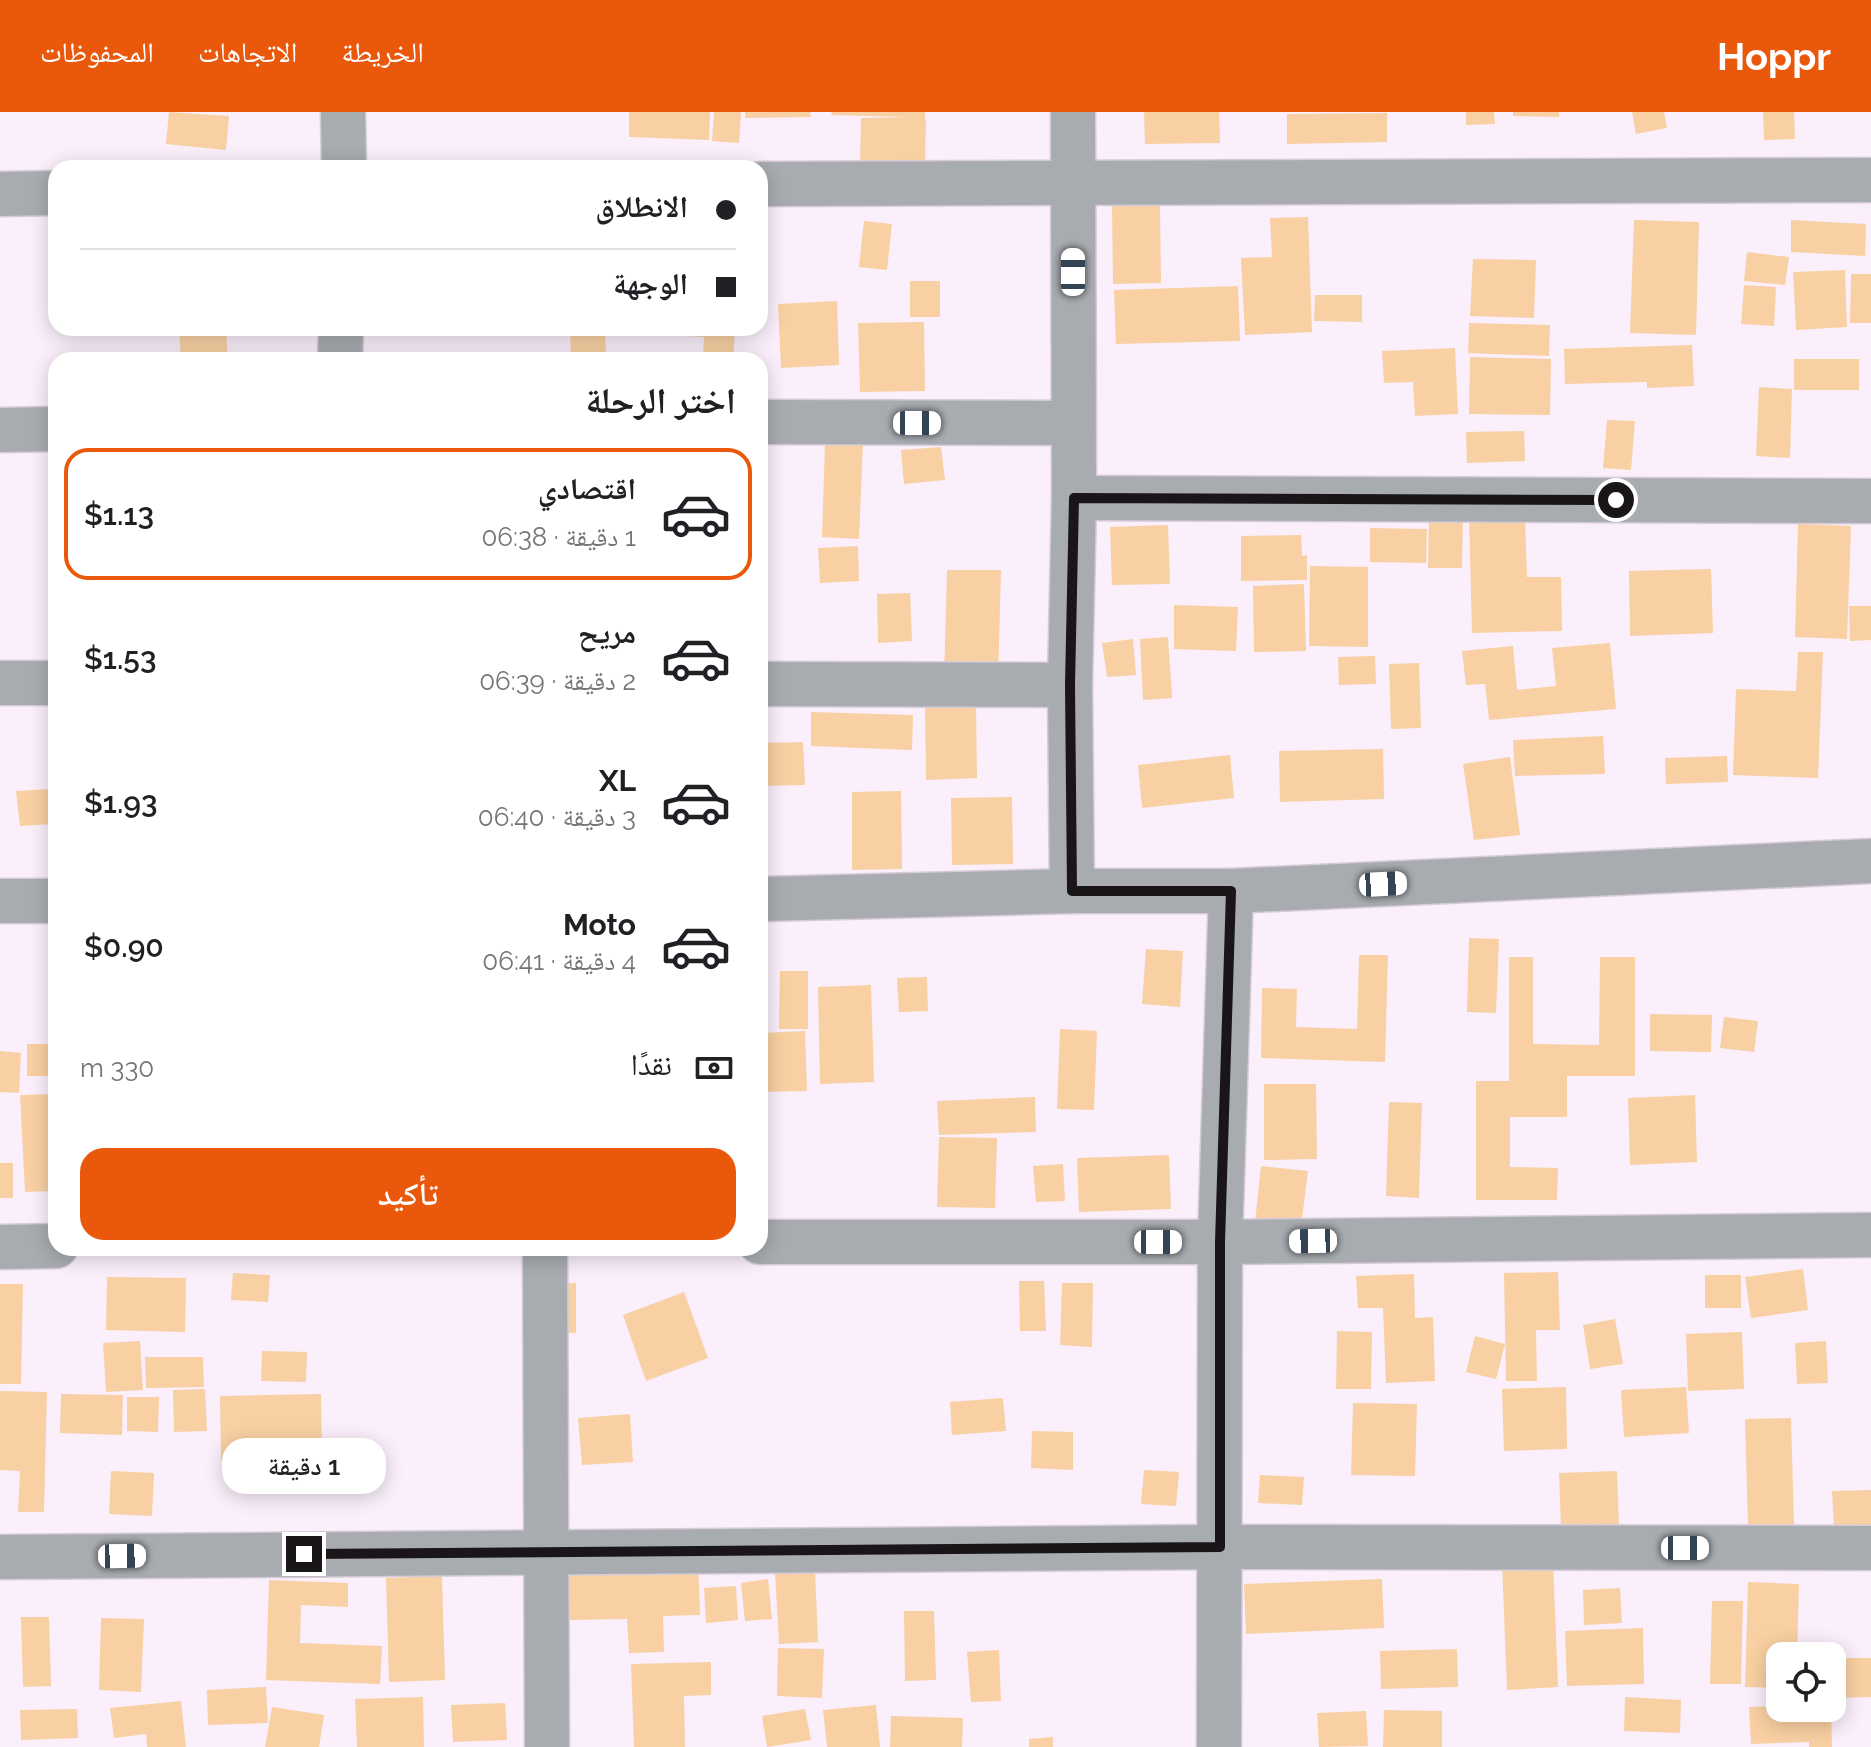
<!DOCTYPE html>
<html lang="ar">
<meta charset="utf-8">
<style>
:root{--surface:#fff;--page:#f2f2f2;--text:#202124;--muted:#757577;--line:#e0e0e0;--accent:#ea580c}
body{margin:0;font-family:Raleway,"Noto Naskh Arabic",sans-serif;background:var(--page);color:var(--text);direction:rtl;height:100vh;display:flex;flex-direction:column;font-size:30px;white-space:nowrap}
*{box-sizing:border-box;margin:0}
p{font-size:26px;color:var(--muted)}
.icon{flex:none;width:44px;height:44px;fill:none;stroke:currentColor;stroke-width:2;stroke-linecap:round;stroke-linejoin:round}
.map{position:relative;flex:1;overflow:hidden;direction:ltr}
.side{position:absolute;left:48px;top:240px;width:720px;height:904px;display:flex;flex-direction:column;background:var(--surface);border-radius:24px;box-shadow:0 4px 20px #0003;direction:rtl}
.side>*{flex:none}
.banner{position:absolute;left:48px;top:48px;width:720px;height:176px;border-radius:24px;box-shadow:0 4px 20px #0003;direction:rtl;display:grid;align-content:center;height:176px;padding:0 32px;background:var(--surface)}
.buttons{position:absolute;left:1766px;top:1530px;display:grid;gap:16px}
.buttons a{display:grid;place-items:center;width:80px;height:80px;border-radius:16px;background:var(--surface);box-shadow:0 4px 20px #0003;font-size:40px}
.end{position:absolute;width:36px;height:36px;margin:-18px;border:10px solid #191519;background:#fff;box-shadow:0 0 0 4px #fff}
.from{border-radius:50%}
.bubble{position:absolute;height:56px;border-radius:24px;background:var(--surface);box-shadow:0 4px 20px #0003;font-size:26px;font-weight:600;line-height:56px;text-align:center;direction:rtl}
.car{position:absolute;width:24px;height:48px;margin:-24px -12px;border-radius:10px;box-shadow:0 0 6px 2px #0007;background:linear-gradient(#fff 24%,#345 0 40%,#fff 0 76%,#345 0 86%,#fff 0)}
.banner b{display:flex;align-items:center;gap:28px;height:76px;font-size:30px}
.banner b+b{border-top:2px solid var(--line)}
.banner i{width:20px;height:20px;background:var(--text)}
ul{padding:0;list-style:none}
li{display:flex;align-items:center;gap:24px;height:132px;margin:0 16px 12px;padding:0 16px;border:4px solid transparent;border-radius:24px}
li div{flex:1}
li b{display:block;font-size:30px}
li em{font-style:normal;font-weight:600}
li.active{border-color:var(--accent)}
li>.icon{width:72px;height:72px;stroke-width:1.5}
h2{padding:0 32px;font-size:36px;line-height:96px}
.pay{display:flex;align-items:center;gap:20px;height:88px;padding:0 32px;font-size:30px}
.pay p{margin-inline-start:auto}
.cta{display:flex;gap:16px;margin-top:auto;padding:16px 32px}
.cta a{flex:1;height:92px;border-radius:24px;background:var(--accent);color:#fff;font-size:32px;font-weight:600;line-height:92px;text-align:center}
header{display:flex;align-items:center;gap:48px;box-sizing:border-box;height:112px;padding:0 40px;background:var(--accent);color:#fff}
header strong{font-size:38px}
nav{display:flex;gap:44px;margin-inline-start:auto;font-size:28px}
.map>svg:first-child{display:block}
.building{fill:#f9d0a3}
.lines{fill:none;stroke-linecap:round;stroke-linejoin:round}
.street-casing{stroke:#d6ccd7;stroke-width:47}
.street{stroke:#a8acb1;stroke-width:44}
.route{stroke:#191519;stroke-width:10}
</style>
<header>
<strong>Hoppr</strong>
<nav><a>الخريطة</a><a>الاتجاهات</a><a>المحفوظات</a></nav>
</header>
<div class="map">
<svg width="1871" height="1635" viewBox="0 0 1871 1635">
<rect width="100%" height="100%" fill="#faeffb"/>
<g class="building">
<polygon points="169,0 229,4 226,38 166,32"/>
<polygon points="629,0 710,0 709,28 629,25"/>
<polygon points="714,0 741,0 739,31 712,29"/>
<polygon points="745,0 810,0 811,5 745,6"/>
<polygon points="832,0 925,0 925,7 926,7 925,52 860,51 861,6 911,5 831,3"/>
<polygon points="1144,0 1219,0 1220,31 1145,32"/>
<polygon points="1466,0 1494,0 1495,12 1466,13"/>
<polygon points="1513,0 1559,0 1559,5 1513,4"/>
<polygon points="1632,0 1664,0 1667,16 1636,22"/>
<polygon points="1763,0 1794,0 1795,27 1764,28"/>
<polygon points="1387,1 1387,30 1287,32 1287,2"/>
<polygon points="1160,93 1161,171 1113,172 1112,94"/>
<polygon points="1308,105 1312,220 1245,223 1241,146 1272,145 1270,106"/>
<polygon points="1634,108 1699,110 1696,223 1630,221"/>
<polygon points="1791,108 1866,112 1865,144 1791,140"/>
<polygon points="864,109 892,112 887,158 859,155"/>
<polygon points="1747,140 1789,145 1785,173 1744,169"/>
<polygon points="1473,147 1536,148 1534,206 1470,204"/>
<polygon points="1845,158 1847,215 1796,218 1793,160"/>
<polygon points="1851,162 1871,162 1871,211 1850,211"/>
<rect x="910" y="169" width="30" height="36"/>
<polygon points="1744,173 1776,175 1774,214 1741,212"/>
<polygon points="1238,174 1240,229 1116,232 1114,178"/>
<polygon points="1315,183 1362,183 1362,210 1314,209"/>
<polygon points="837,189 839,253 781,256 778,192"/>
<polygon points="924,210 925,279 860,280 858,211"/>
<polygon points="1469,211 1550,213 1549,244 1468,241"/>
<polygon points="179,216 226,216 228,248 181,248"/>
<polygon points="570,216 605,216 606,248 571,248"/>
<polygon points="669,216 735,216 733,248 703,248 704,225 669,223"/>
<polygon points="1692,233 1694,274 1647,276 1647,270 1565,272 1564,237"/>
<polygon points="1455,236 1458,302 1415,304 1413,270 1384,271 1382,239"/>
<polygon points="1470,245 1551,247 1550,303 1469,302"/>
<rect x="1794" y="247" width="65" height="31"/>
<polygon points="1759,275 1792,277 1790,346 1756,344"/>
<polygon points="1607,308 1635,309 1631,358 1603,356"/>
<polygon points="1524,319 1525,349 1467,351 1466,320"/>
<polygon points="825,329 863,331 859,427 822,425"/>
<polygon points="941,335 945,368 904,372 901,338"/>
<polygon points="1429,397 1463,398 1462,456 1428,456"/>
<polygon points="1525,404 1527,465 1561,465 1562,519 1472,521 1469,405"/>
<polygon points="1798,412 1851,414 1847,527 1795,525"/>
<polygon points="1168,413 1170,472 1112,473 1110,415"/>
<polygon points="1370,416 1427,417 1426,451 1370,450"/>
<polygon points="1301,423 1302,444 1307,443 1307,468 1241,469 1241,424"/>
<polygon points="858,434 859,469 820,471 818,436"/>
<polygon points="1310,454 1368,455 1368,535 1309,534"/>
<polygon points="1711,457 1713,521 1630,524 1629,459"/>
<polygon points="947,458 1001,458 998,568 944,566"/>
<polygon points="1304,472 1306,539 1254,540 1253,474"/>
<polygon points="910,481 912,529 878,531 877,482"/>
<polygon points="1174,493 1238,495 1236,539 1174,537"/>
<polygon points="1849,494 1871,494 1871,528 1850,529"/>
<polygon points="760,506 767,507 764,549 760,549"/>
<polygon points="1168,525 1172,586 1143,588 1140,527"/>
<polygon points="1133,527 1136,563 1107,565 1102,531"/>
<polygon points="1610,531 1616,597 1489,608 1485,572 1466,573 1462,539 1513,534 1517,578 1556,574 1552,536"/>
<polygon points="1798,540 1823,540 1818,666 1733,663 1736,577 1796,579"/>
<polygon points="1375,544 1376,572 1339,573 1338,545"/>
<polygon points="1419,551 1421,616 1391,617 1389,552"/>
<polygon points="976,592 977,666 926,668 925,593"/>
<polygon points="811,600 913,603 912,638 811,634"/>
<polygon points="1603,624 1605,662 1515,664 1513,628"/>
<polygon points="803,630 805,673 760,674 760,631"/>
<polygon points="1383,637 1384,687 1280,690 1279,639"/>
<polygon points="1230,643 1234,686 1142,696 1138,653"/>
<polygon points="1727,644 1728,670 1666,672 1665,646"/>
<polygon points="1510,645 1520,723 1474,728 1463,652"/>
<polygon points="50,677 53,712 20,714 16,679"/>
<polygon points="901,679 902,757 852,758 852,680"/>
<polygon points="1012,685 1013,752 952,753 951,686"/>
<polygon points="1469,826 1499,827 1496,901 1467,900"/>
<polygon points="1146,837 1183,839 1180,895 1142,892"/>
<polygon points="1359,843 1388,843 1385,950 1261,946 1262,876 1297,877 1296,915 1357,917"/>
<polygon points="1509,845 1533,845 1533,932 1599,933 1600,845 1635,845 1635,964 1567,964 1567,1005 1510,1005 1510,1055 1558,1056 1557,1088 1476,1088 1476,969 1509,969"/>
<polygon points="780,859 808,859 808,917 779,917"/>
<polygon points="927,865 928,899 899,900 897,866"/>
<polygon points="871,873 874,970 820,972 818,875"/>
<polygon points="1650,902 1712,903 1711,940 1650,939"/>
<polygon points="1724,905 1758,909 1754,940 1720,936"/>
<polygon points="1060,917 1097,919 1094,998 1057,997"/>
<polygon points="805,919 807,979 760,980 760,921"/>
<rect x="27" y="932" width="29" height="32"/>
<polygon points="0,939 21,941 19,981 0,980"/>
<polygon points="1264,972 1316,972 1317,1047 1264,1048"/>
<polygon points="56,982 56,1079 25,1080 20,983"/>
<polygon points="1695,983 1697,1050 1630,1053 1628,986"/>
<polygon points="1035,985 1036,1020 939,1023 937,989"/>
<polygon points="1389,990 1422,991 1419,1086 1386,1084"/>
<polygon points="939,1025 997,1026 995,1096 937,1095"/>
<polygon points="1169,1043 1171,1097 1079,1100 1077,1046"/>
<rect x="0" y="1051" width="13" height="35"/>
<polygon points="1063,1052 1065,1089 1036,1090 1033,1054"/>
<polygon points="1261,1054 1308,1059 1301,1115 1255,1110"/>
<polygon points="1803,1157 1808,1198 1751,1206 1745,1165"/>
<polygon points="1558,1160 1560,1218 1536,1218 1537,1269 1506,1269 1504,1161"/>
<polygon points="233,1161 270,1163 268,1190 231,1188"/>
<polygon points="1414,1162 1415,1206 1433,1205 1435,1269 1386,1271 1383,1196 1358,1196 1356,1164"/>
<rect x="1705" y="1163" width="36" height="33"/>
<polygon points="107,1165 186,1166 185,1220 106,1218"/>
<polygon points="1019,1169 1044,1169 1046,1219 1020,1219"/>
<rect x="555" y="1171" width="21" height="50"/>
<polygon points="1062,1171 1093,1171 1092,1235 1060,1233"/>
<polygon points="0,1172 23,1172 21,1272 0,1272"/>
<polygon points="684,1180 708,1246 646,1269 623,1203"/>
<polygon points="1615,1207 1623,1252 1590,1257 1583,1213"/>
<polygon points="1337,1219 1372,1220 1371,1277 1336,1277"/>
<polygon points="1742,1220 1744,1277 1688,1279 1686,1222"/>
<polygon points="1475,1224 1505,1232 1496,1267 1466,1260"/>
<polygon points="140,1229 143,1278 106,1280 103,1231"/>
<polygon points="1826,1229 1828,1271 1797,1272 1795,1231"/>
<polygon points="262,1239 307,1240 306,1270 261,1269"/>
<polygon points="145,1245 203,1245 204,1275 146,1276"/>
<polygon points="1566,1275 1567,1337 1504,1339 1502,1277"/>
<polygon points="1686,1275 1689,1321 1624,1325 1621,1278"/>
<polygon points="205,1277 207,1319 174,1320 173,1278"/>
<polygon points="0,1279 47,1280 44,1400 18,1400 20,1359 0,1358"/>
<polygon points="61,1282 123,1283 122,1323 60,1321"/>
<polygon points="321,1282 322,1346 221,1348 220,1284"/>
<polygon points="127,1285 159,1285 158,1320 127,1319"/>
<polygon points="1003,1286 1006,1319 952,1323 950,1290"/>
<polygon points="1353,1291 1417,1292 1415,1364 1351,1363"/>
<polygon points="630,1302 633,1350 582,1353 578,1306"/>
<polygon points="1791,1306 1794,1413 1748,1414 1745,1307"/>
<polygon points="1032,1319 1073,1320 1073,1358 1031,1356"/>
<polygon points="1144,1358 1179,1360 1176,1394 1141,1392"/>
<polygon points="111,1359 154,1361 152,1404 109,1402"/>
<polygon points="1617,1359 1619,1413 1561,1415 1559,1361"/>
<polygon points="1260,1363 1304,1365 1302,1393 1258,1391"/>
<polygon points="1871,1378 1871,1417 1834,1418 1832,1379"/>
<polygon points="698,1445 700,1503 663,1504 664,1540 629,1541 627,1507 567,1508 565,1449"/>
<polygon points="1553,1449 1558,1575 1507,1578 1502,1450"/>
<polygon points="815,1458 818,1530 779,1532 775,1460"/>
<polygon points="442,1464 445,1568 389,1570 386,1466"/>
<polygon points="768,1467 772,1507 745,1509 741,1471"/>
<polygon points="1382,1467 1384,1516 1246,1522 1244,1472"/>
<polygon points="269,1468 348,1471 348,1495 301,1493 300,1531 382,1534 380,1572 266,1568"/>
<polygon points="1748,1470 1799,1472 1797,1544 1780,1544 1780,1576 1745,1575"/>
<polygon points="736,1474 738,1508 706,1511 704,1476"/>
<polygon points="1620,1476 1622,1511 1584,1513 1583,1478"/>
<polygon points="1712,1489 1743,1489 1741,1572 1710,1572"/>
<polygon points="904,1499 934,1499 936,1568 905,1569"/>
<polygon points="21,1505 49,1505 51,1574 23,1575"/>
<polygon points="101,1506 144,1507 141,1580 99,1578"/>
<polygon points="1643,1516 1644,1572 1567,1574 1565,1519"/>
<polygon points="778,1536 824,1537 822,1586 777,1584"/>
<polygon points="1457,1537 1458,1575 1381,1577 1380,1539"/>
<polygon points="999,1538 1001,1589 971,1590 967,1540"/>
<polygon points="1832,1546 1871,1546 1871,1585 1832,1586"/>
<polygon points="711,1550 711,1583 684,1584 685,1635 634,1635 631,1552"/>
<polygon points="266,1575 268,1611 208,1613 207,1578"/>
<polygon points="423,1585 424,1635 357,1635 355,1587"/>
<polygon points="1625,1585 1681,1588 1680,1621 1624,1619"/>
<polygon points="181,1589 186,1635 147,1635 146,1622 114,1626 110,1596"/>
<polygon points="505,1591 507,1628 453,1630 451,1593"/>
<polygon points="876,1593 880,1635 827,1635 823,1598"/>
<polygon points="1780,1594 1780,1596 1831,1596 1832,1635 1809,1635 1809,1630 1751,1632 1749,1595"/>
<polygon points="272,1595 324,1603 319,1635 265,1635"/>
<polygon points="77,1597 78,1626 21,1628 20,1598"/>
<polygon points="805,1597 811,1628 767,1635 762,1604"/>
<polygon points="1384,1598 1442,1599 1442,1635 1383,1635"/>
<polygon points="1366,1599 1368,1634 1319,1635 1317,1601"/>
<polygon points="891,1604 963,1606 962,1635 890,1635"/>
<polygon points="1053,1625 1053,1635 1029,1635 1029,1627"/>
</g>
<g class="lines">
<defs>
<g id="street">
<polyline points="343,0 344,56"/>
<polyline points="760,72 1871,68"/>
<polyline points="0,82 56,81"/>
<polyline points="340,248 341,216"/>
<polyline points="760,310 1073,311"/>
<polyline points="0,318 56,317"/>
<polyline points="1074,386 1871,389"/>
<polyline points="0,571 56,571"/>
<polyline points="760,572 1070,573"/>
<polyline points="1072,779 1070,573 1074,386 1073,0"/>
<polyline points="760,787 1072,779 1231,779 1871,749"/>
<polyline points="0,789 56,789"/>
<polyline points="760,1130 1220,1130 1871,1123"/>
<polyline points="0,1135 56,1134"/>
<polyline points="545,1136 547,1635"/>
<polyline points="0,1445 1220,1435 1871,1436"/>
<polyline points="1219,1635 1220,1130 1231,779"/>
</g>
</defs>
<use href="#street" class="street-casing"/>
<use href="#street" class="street"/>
</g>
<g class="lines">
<polyline class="route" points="304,1442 1220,1435 1220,1130 1231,779 1072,779 1070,573 1074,386 1616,388"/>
</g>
</svg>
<div class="buttons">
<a><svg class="icon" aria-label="locate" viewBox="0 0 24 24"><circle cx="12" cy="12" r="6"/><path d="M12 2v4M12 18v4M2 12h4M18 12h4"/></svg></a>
</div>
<i class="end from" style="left:1616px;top:388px"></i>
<i class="end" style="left:304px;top:1442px"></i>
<div class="bubble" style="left:222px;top:1326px;width:164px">1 دقيقة</div>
<i class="car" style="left:1073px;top:160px;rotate:0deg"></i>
<i class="car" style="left:917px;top:311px;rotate:90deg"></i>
<i class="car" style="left:1383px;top:772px;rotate:87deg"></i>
<i class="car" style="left:1313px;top:1129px;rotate:269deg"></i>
<i class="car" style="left:1158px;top:1130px;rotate:90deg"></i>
<i class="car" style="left:1685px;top:1436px;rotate:90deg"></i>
<i class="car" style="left:122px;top:1444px;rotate:89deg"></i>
<div class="banner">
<b><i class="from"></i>الانطلاق</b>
<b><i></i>الوجهة</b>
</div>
<section class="side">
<h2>اختر الرحلة</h2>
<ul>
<li class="active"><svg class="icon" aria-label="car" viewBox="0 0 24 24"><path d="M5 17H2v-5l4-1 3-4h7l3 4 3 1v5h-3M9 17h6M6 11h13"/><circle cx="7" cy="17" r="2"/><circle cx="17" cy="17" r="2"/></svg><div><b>اقتصادي</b><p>1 دقيقة · 06:38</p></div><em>$1.13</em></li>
<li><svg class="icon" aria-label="car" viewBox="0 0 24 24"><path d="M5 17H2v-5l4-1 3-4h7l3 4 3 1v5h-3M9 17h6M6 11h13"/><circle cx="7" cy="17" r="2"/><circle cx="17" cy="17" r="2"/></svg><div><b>مريح</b><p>2 دقيقة · 06:39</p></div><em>$1.53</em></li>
<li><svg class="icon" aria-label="car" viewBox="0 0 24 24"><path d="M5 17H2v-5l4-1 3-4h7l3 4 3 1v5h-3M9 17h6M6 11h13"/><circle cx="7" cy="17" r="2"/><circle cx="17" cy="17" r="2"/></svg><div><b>XL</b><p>3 دقيقة · 06:40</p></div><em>$1.93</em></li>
<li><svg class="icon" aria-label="car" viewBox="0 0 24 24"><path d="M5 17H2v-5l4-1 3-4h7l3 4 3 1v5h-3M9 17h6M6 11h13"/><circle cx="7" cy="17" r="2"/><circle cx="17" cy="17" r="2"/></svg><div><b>Moto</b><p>4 دقيقة · 06:41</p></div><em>$0.90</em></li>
</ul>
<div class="pay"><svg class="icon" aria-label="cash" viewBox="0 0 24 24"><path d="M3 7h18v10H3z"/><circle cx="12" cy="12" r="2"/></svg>نقدًا<p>330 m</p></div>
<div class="cta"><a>تأكيد</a></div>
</section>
</div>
